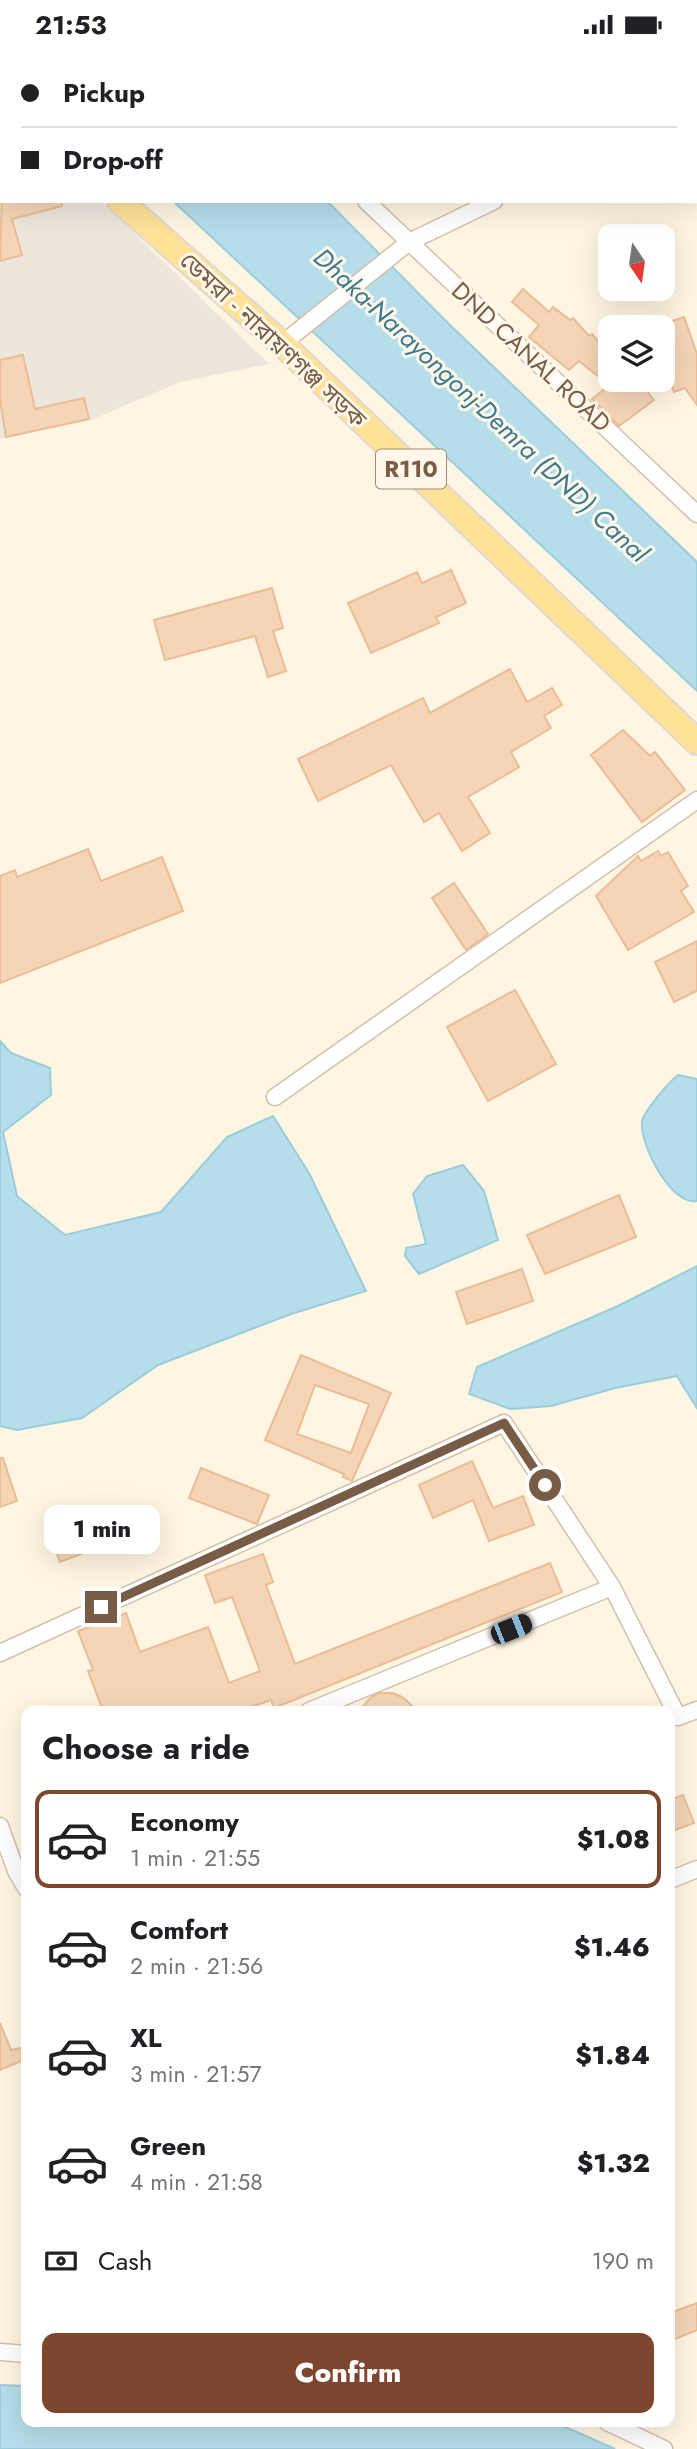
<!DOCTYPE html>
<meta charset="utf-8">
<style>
:root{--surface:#fff;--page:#f2f2f2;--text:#202124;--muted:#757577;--line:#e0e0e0;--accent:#7f462f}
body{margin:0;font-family:Jost,"Noto Sans Bengali",sans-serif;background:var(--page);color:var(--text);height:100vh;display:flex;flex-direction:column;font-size:26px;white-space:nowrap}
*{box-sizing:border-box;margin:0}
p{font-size:23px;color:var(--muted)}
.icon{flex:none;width:38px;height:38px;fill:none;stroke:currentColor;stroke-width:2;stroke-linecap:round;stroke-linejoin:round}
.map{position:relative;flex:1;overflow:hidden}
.panel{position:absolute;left:21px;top:1657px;width:654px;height:721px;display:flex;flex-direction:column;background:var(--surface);border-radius:14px;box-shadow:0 7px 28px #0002}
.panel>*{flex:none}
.guide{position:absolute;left:0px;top:0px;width:698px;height:154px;box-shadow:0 7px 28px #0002;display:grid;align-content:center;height:154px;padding:0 21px;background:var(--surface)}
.needle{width:46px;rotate:167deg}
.controls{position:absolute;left:598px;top:175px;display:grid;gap:14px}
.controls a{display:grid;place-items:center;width:77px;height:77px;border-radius:14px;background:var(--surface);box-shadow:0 7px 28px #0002;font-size:35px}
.end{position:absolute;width:32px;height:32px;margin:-16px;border:9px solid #785c46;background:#fff;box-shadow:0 0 0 4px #fff}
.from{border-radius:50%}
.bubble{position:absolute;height:49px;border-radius:14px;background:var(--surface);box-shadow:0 7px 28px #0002;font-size:23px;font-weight:800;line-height:49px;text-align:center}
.car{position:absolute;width:21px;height:42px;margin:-21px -10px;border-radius:9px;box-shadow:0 0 5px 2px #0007;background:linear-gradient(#222 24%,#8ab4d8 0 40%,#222 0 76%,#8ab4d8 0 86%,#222 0)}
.guide b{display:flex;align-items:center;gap:24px;height:66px;font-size:26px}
.guide b+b{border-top:2px solid var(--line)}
.guide i{width:18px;height:18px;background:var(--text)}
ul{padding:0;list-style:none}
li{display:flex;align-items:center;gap:21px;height:98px;margin:0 14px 10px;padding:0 7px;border:4px solid transparent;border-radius:14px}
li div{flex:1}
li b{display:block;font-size:26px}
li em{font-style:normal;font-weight:800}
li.on{border-color:var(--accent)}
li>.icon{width:63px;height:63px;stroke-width:1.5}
h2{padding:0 21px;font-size:32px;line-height:84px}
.pay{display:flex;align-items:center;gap:18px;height:77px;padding:0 21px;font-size:26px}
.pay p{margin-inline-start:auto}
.cta{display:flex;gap:14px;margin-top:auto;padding:14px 21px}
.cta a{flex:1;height:80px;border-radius:14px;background:var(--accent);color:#fff;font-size:28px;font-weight:800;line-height:80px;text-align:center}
.status{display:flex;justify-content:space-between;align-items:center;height:49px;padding:0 35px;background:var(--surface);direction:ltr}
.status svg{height:19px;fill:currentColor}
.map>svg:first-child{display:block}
.industrial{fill:#ede6dd}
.water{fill:#b5deea;stroke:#9acddc;stroke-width:2}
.building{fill:#f6d5b7;stroke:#eabd96;stroke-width:2;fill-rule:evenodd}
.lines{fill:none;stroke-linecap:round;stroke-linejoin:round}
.minor-casing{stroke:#d3c0aa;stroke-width:19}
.primary-casing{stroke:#dfd8d3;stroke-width:28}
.minor{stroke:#fff;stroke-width:16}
.primary{stroke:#ffe198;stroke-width:24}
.route{stroke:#785c46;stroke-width:9}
.labels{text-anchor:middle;stroke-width:6;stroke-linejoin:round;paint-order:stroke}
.shield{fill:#fff8ea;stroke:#a08b77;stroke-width:2}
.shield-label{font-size:23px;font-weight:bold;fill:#785c46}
.street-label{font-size:24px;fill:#785c46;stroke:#fff8ea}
.water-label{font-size:26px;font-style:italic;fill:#3d7a8e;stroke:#fff8ea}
</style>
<div class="status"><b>21:53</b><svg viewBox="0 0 49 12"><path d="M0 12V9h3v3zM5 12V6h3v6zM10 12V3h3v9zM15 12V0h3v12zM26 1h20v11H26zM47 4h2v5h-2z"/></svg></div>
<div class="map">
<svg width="697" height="2400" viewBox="0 0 697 2400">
<rect width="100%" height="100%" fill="#fef5e2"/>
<polygon class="industrial" points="0,55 2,152 101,152 269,315 180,333 91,371 0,390"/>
<g class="water">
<polygon points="173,152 327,152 449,275 697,513 697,642"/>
<polygon points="0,992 11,1004 50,1019 51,1046 3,1083 17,1147 65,1186 161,1163 227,1088 273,1067 309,1124 366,1242 291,1265 158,1316 82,1369 17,1381 0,1377"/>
<path d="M678,1026L697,1030V1152C671,1157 640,1096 642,1073C643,1063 670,1032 678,1026Z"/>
<polygon points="463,1116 484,1142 498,1191 419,1225 405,1207 406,1199 426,1195 413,1145 427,1127"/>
<polygon points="697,1217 697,1359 677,1327 615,1339 551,1357 510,1360 469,1345 477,1318 618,1257"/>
<polygon points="0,2336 26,2337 26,2373 554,2373 615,2400 0,2400"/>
</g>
<g class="building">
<polygon points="2,143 2,152 62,152 62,157 12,170 22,206 0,212"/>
<polygon points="523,240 549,263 553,258 570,271 573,269 589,287 592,285 604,299 601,302 611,310 611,335 616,331 638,331 654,351 619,377 592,350 609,336 579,312 569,321 529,288 539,276 512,253"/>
<polygon points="684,268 697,305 697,356 685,339 674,343 669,330 673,328 663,301 663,275"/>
<polygon points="23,306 35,360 84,349 89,370 6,388 0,350 0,311"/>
<polygon points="451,521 466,554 436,568 439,574 371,604 348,554 417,523 422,534"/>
<polygon points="272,539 283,579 273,582 286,622 268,628 255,587 165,611 154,571"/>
<polygon points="510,620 527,653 552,639 562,656 544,667 551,679 511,703 519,718 468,748 490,784 462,802 439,764 424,773 391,716 318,752 298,710 423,649 430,664"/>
<polygon points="623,681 650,707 655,703 685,741 642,773 591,706"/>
<polygon points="88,800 101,832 162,808 183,862 0,934 0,827 15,821 17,828"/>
<polygon points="658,802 661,807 668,803 688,837 681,842 694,863 628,901 596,847 638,807 641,812"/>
<polygon points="454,834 488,885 466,901 432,849"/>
<polygon points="697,892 697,942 674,953 655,913"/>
<polygon points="515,941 556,1015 488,1052 447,978"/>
<polygon points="619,1146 636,1188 545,1225 527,1186"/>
<polygon points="522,1220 533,1252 467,1275 456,1243"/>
<path d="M301,1306L391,1344L352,1432L343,1428L344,1425L265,1391ZM315,1336L369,1355L351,1404L297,1385Z"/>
<polygon points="0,1409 3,1409 17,1452 0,1458"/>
<polygon points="472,1412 493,1459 523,1447 534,1476 489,1492 473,1451 433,1469 419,1436"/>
<polygon points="201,1419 269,1446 257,1475 189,1449"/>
<polygon points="94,1468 105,1496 60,1513 49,1484"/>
<polygon points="263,1505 273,1533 266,1536 295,1615 550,1514 562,1543 274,1659 271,1651 239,1662 103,1662 88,1622 93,1621 78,1582 126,1564 140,1603 208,1578 229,1634 260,1622 232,1548 215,1554 205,1526"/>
<polygon points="380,1644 393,1644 404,1649 417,1662 359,1662 371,1648"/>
<polygon points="683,1746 694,1774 670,1783 670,1751"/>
<polygon points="0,1974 11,2001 26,1998 26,2010 0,2021"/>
<polygon points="697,2254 697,2281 670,2292 670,2264"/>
</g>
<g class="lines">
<defs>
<g id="minor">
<polyline points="204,0 206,2"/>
<polyline points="696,78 697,77"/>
<polyline points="366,152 697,465"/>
<polyline points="282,295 409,193 494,152"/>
<polyline points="275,1048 697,751"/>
<polyline points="0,1604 504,1374 612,1538"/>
<polyline points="309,1662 612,1538 678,1668 697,1661"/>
<polyline points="0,1777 16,1822 26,1839"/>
<polyline points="670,1831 697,1820"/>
<polyline points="0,2303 26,2305"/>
<polyline points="607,2373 664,2400"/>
</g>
<g id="primary">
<polyline points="0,41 2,43"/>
<polyline points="120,152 282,295 697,693"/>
</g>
</defs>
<use href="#minor" class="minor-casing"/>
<use href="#primary" class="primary-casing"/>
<use href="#minor" class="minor"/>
<use href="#primary" class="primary"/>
</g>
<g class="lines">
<polyline class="route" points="101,1558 504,1374 545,1436"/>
</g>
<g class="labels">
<rect class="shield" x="376" y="400.5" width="70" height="39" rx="5"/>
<g class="shield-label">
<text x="411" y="428">R110</text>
</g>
<g class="street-label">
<text transform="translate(273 291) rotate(43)" y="8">ডেমরা - নারায়ণগঞ্জ সড়ক</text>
<text transform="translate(531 308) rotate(43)" y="8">DND CANAL ROAD</text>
</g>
<g class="water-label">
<text transform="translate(481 356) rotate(43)" y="9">Dhaka-Narayongonj-Demra (DND) Canal</text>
</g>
</g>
</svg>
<div class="controls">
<a><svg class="needle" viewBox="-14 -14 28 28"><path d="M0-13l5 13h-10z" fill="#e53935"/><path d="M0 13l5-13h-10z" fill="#757577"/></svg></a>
<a><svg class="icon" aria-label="layers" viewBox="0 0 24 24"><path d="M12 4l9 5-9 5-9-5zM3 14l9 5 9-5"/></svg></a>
</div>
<i class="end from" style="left:545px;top:1436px"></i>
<i class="end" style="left:101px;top:1558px"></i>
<div class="bubble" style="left:44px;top:1456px;width:116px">1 min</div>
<i class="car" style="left:511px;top:1580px;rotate:68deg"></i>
<div class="guide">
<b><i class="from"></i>Pickup</b>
<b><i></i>Drop-off</b>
</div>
<section class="panel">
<h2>Choose a ride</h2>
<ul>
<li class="on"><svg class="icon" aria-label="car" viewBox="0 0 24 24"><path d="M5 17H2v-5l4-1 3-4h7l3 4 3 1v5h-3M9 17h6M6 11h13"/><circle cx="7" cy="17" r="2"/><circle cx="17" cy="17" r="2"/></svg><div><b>Economy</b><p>1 min · 21:55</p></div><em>$1.08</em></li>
<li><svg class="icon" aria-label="car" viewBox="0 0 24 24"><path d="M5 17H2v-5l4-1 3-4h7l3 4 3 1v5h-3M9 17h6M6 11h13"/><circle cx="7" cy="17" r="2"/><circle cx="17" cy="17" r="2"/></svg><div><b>Comfort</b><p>2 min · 21:56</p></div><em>$1.46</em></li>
<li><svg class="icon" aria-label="car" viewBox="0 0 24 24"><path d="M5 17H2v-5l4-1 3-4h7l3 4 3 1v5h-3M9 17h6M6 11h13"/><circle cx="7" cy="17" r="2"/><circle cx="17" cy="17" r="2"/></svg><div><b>XL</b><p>3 min · 21:57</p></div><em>$1.84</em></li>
<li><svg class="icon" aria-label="car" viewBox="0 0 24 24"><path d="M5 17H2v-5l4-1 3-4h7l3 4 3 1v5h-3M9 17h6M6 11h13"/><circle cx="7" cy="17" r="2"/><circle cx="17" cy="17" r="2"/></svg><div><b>Green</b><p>4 min · 21:58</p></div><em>$1.32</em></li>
</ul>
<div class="pay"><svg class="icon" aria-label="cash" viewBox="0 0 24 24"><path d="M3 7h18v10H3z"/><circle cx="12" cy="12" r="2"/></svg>Cash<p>190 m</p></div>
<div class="cta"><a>Confirm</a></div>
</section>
</div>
